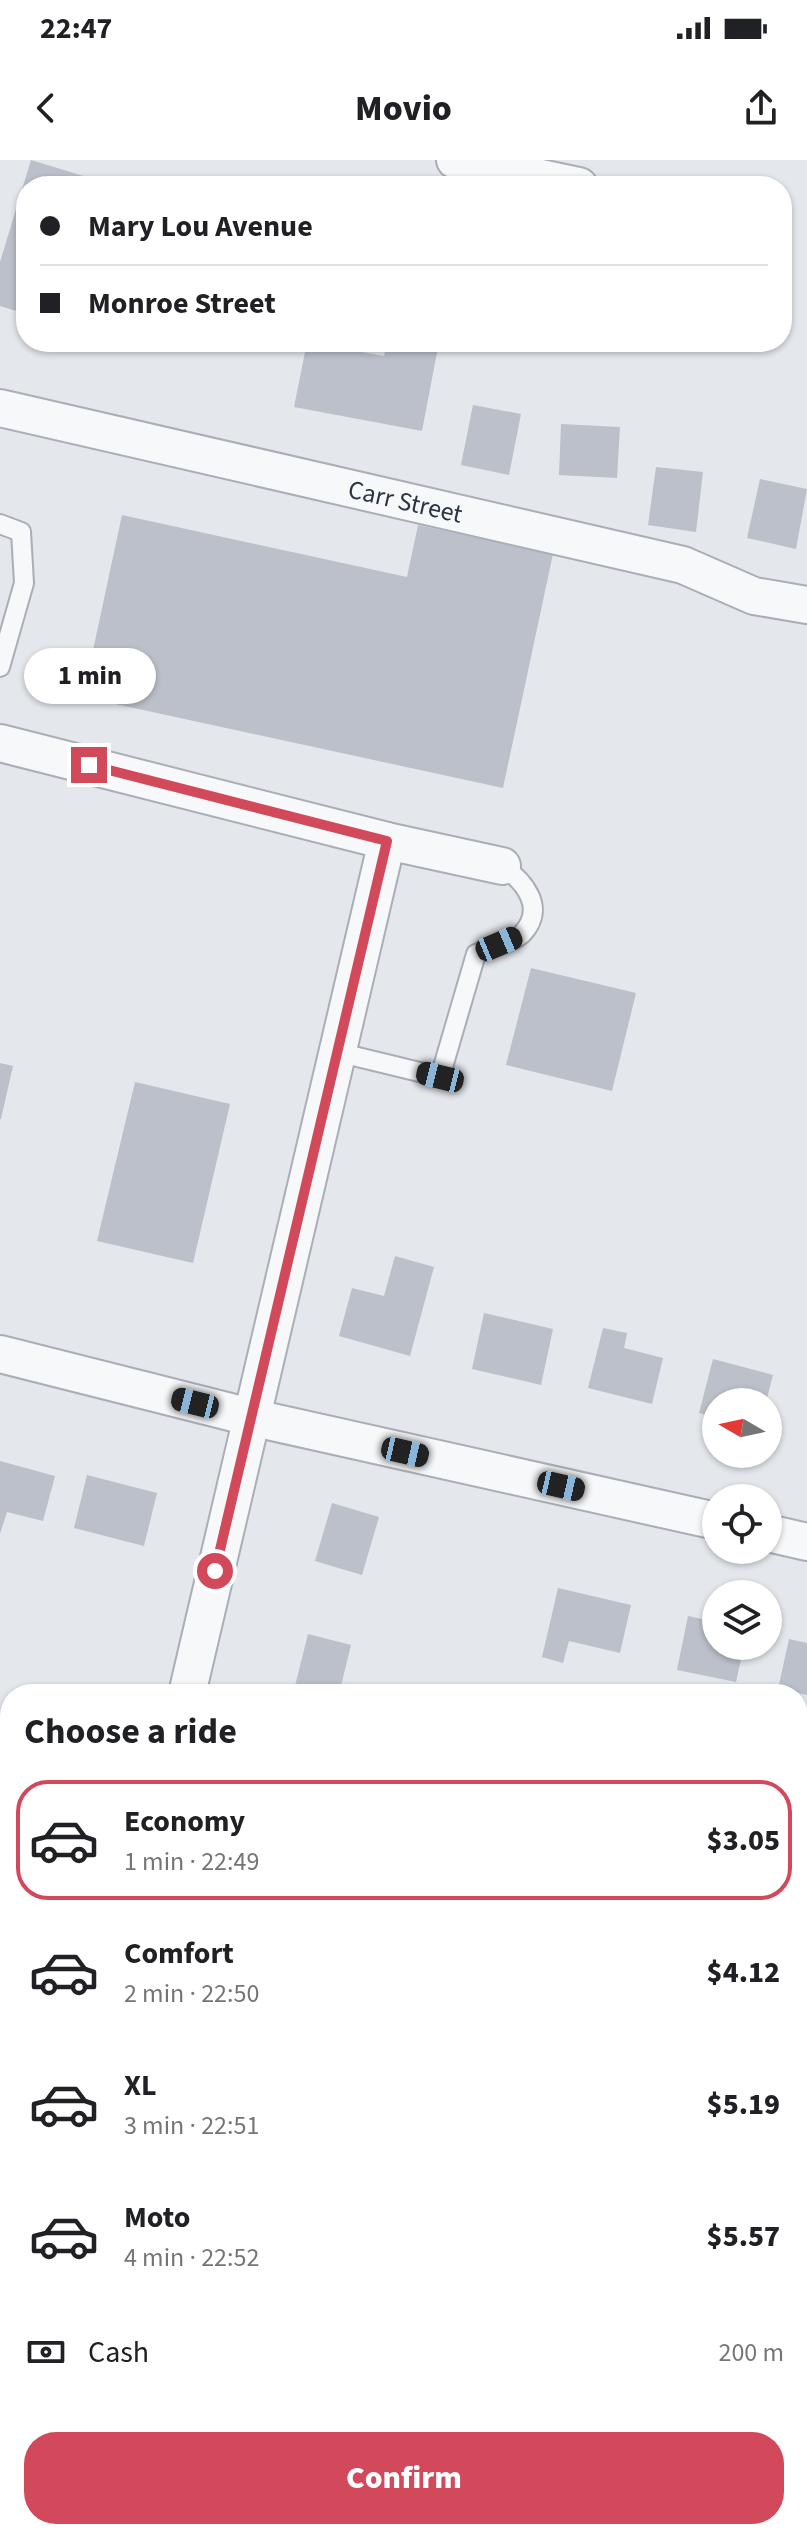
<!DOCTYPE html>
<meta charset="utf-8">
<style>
:root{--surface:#fff;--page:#f6f6f6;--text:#202124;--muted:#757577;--line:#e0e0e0;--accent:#d1495b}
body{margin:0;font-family:"Source Sans 3",sans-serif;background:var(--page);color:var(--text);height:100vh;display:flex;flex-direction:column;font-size:30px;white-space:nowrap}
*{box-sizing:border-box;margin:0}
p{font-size:26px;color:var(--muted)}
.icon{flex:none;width:44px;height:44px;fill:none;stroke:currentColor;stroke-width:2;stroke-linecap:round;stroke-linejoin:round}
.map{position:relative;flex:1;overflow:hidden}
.panel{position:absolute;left:0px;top:1524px;width:808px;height:856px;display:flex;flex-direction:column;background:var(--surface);border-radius:32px 32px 0 0;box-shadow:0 2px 6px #0004}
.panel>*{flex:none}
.guide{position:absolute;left:16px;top:16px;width:776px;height:176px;border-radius:32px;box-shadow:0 2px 6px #0004;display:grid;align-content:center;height:176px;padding:0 24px;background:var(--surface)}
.needle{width:52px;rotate:279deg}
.controls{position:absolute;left:702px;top:1228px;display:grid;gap:16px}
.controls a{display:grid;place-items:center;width:80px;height:80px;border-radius:50%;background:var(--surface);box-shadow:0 2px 6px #0004;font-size:40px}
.end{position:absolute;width:36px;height:36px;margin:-18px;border:10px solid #d1495b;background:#fff;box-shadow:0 0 0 4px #fff}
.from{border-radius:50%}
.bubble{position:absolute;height:56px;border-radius:28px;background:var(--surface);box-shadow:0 2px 6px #0004;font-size:26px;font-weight:800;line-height:56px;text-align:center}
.car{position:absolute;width:24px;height:48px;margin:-24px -12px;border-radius:10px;box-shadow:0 0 6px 2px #0007;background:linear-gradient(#222 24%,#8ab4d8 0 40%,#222 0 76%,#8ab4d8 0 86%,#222 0)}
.guide b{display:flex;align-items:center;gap:28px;height:76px;font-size:30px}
.guide b+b{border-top:2px solid var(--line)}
.guide i{width:20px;height:20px;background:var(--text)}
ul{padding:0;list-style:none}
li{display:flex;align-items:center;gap:24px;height:120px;margin:0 16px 12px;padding:0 8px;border:4px solid transparent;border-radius:32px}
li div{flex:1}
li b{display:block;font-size:30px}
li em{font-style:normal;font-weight:800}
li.on{border-color:var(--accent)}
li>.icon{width:72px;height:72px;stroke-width:1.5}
h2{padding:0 24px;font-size:36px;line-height:96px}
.pay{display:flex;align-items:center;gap:20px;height:88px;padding:0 24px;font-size:30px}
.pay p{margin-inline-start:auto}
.button{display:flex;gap:16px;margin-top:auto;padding:16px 24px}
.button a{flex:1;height:92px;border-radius:32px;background:var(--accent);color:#fff;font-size:32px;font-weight:800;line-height:92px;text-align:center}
.status{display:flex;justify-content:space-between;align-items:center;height:56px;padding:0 40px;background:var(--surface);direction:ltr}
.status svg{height:22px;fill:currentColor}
header{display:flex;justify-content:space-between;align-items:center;height:104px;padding:0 24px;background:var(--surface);font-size:36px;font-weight:800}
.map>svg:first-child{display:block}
.building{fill:#bbc0ca}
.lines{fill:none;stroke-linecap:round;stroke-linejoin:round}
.lane-casing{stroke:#a9aeb7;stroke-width:22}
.street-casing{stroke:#a9aeb7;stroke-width:40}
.lane{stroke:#f7f8fa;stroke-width:18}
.street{stroke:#f7f8fa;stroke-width:36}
.route{stroke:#d1495b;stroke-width:10}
.labels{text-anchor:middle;stroke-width:6;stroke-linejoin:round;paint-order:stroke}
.street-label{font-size:26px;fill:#2b3445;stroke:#f4f6f9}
</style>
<div class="status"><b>22:47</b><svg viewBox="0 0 49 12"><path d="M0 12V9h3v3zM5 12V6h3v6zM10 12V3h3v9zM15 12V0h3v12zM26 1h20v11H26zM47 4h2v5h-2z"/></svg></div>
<header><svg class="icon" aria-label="back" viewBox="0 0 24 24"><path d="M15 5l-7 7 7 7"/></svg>Movio<svg class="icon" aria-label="share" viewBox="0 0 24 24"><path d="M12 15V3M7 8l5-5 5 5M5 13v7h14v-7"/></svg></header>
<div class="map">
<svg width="807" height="2380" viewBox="0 0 807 2380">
<rect width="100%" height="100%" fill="#e4e7ec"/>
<g class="building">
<polygon points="31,0 113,25 26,26 26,154 0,146 0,102"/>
<polygon points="307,182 384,196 387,182 439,182 422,271 294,247"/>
<polygon points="473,245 521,254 509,315 461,305"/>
<polygon points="561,264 620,267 617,318 559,315"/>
<polygon points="656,307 703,312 696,372 648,365"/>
<polygon points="760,319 807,329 796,389 747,378"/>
<polygon points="122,355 407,417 418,365 553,394 503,628 83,537"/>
<polygon points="531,808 636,833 612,931 506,905"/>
<polygon points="0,903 13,906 1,959 0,959"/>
<polygon points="135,922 230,944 193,1103 97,1081"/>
<polygon points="395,1096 434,1107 410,1196 339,1176 352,1128 384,1136"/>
<polygon points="484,1153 553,1169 541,1225 472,1209"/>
<polygon points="603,1168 627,1173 624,1188 663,1198 652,1244 588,1228"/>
<polygon points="713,1199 773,1215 766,1242 716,1242 716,1258 699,1253"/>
<polygon points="0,1301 55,1316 43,1361 7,1352 0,1374"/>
<polygon points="87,1315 157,1333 144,1386 74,1368"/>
<polygon points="332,1343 379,1357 362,1415 315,1401"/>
<polygon points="558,1428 631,1445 620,1493 569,1481 563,1503 542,1497"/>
<polygon points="688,1456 716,1462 716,1486 744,1486 736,1522 677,1510"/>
<polygon points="308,1474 351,1485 339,1534 293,1534"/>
<polygon points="789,1479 807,1483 807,1535 778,1529"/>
<polygon points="798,1844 807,1846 807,1904 798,1902"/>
<rect x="0" y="1901" width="10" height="50"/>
<rect x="0" y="2150" width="10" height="54"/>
<polygon points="0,2254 10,2255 10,2333 0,2333"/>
<polygon points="492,2370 539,2370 536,2380 490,2380"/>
<polygon points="648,2373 674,2379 673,2380 647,2380"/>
</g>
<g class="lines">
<defs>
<g id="lane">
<polyline points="0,364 21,372 24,423 0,507"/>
<path d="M337,892L440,917L476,794C487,789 515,781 522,774C547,748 524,721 502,706"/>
</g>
<g id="street">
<polyline points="455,0 579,26"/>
<path id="s1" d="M0,248L683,405L754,436L807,445"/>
<polyline points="0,583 387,681 502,706"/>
<polyline points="0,1194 250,1257 716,1361"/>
<polyline points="768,1373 807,1382"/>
<polyline points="187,1534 387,681"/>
<polyline points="0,1837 10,1838"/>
<polyline points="798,1994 807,1996"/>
<polyline points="130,2370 130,2380"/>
</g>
</defs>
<use href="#lane" class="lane-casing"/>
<use href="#street" class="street-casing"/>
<use href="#lane" class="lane"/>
<use href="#street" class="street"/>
</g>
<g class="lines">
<polyline class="route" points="89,605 387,681 215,1411"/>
</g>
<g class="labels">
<g class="street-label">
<text dy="9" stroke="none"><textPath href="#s1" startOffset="416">Carr Street</textPath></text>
</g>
</g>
</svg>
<div class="controls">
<a><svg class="needle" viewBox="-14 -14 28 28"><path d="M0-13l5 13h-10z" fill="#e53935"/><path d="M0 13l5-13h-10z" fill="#757577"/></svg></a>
<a><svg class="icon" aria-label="locate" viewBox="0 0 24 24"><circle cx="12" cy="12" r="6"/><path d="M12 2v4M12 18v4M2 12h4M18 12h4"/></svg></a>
<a><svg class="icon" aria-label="layers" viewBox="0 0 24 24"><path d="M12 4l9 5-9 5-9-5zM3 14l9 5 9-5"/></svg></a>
</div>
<i class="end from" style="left:215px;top:1411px"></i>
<i class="end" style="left:89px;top:605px"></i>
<div class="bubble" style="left:24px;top:488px;width:132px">1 min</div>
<i class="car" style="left:499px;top:784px;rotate:67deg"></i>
<i class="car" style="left:440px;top:917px;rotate:284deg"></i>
<i class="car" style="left:195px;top:1243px;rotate:284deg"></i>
<i class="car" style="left:405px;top:1292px;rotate:103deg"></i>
<i class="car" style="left:561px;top:1326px;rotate:103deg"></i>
<div class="guide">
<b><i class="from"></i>Mary Lou Avenue</b>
<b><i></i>Monroe Street</b>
</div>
<section class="panel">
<h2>Choose a ride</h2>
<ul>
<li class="on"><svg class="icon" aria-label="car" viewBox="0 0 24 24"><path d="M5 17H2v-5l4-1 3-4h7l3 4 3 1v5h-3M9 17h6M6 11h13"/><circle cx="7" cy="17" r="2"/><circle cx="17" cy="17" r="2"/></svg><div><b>Economy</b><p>1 min · 22:49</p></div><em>$3.05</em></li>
<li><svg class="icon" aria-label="car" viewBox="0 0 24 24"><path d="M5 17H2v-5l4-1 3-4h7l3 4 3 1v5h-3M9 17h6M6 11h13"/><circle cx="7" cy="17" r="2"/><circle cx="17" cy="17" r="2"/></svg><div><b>Comfort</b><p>2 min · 22:50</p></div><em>$4.12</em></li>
<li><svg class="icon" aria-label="car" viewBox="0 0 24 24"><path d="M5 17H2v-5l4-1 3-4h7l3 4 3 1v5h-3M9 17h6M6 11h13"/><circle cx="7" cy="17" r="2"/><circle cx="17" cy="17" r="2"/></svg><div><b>XL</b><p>3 min · 22:51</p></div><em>$5.19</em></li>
<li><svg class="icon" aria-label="car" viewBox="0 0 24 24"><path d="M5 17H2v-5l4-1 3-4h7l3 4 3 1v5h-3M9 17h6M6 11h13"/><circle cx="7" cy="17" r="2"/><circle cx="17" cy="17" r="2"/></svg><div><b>Moto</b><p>4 min · 22:52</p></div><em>$5.57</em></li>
</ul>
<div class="pay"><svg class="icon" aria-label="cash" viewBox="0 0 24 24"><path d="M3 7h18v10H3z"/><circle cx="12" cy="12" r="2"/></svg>Cash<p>200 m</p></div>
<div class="button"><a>Confirm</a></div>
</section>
</div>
